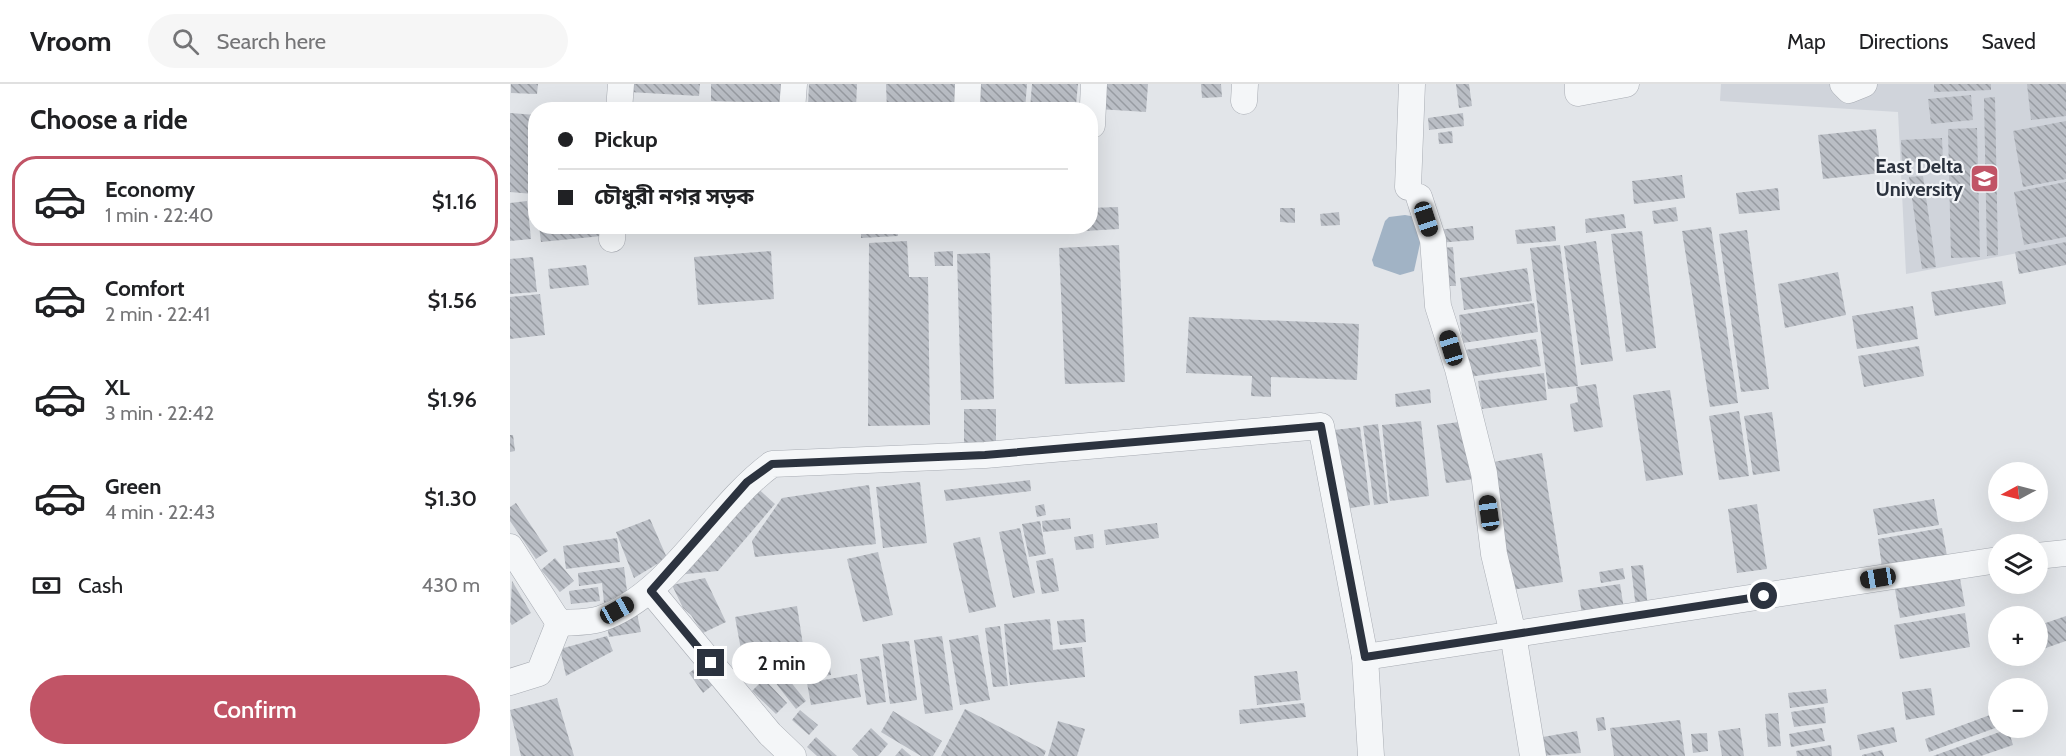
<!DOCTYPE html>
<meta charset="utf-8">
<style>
:root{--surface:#fff;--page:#f6f6f6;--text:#202124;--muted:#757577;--line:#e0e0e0;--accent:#c15466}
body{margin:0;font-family:Cabin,"Noto Sans Bengali",sans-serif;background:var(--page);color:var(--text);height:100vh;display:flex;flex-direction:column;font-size:22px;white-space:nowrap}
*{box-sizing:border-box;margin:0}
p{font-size:20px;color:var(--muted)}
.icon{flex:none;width:33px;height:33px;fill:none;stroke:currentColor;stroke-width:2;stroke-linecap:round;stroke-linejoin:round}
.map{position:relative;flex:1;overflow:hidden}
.drawer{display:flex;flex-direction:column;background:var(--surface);width:510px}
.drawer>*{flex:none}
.banner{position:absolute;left:18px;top:18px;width:570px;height:132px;border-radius:24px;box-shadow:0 6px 24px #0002;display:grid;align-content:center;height:132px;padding:0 30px;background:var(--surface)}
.needle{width:39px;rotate:263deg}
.buttons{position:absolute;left:1478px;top:378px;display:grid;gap:12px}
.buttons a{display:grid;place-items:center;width:60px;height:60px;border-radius:50%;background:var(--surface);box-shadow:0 6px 24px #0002;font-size:30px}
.end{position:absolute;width:27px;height:27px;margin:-14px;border:8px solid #2c333f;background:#fff;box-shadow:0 0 0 3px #fff}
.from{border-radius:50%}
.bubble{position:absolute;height:42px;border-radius:21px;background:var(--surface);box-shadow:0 6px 24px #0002;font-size:20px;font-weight:600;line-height:42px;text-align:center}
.car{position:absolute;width:18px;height:36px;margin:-18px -9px;border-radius:8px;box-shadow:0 0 4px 2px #0007;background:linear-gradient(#222 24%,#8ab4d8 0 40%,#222 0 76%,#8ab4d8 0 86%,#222 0)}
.banner b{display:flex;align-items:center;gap:21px;height:57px;font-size:22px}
.banner b+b{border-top:2px solid var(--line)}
.banner i{width:15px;height:15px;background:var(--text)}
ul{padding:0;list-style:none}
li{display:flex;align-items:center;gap:18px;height:90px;margin:0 12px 9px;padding:0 18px;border:3px solid transparent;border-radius:24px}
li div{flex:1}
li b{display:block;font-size:22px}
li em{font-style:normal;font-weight:600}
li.active{border-color:var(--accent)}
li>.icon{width:54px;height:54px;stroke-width:1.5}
h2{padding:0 30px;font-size:27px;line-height:72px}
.pay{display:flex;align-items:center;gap:15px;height:66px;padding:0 30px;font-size:22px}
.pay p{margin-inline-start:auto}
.action{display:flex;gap:12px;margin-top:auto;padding:12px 30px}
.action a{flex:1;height:69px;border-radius:36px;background:var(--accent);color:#fff;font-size:24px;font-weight:600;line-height:69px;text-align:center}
header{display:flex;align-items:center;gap:36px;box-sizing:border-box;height:84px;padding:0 30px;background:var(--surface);border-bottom:2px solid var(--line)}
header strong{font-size:28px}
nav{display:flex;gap:33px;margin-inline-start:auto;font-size:21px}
.search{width:420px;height:54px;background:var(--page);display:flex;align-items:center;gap:15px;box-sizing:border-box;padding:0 21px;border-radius:33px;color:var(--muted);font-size:22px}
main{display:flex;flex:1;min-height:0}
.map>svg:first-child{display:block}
.built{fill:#d0d4db}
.water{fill:#a1b3c5}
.building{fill:url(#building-back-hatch)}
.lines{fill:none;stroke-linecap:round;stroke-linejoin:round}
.minor-casing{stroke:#a8acb3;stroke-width:27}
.minor{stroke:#f4f6f8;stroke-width:26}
.route{stroke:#2c333f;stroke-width:8}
.labels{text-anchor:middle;stroke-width:4.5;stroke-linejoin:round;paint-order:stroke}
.poi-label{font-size:20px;font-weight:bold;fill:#2c333f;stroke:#f2f4f7;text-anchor:end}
</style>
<header>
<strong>Vroom</strong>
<div class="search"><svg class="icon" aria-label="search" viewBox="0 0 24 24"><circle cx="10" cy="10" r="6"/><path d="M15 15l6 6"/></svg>Search here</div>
<nav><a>Map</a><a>Directions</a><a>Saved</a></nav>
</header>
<main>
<section class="drawer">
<h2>Choose a ride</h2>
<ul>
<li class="active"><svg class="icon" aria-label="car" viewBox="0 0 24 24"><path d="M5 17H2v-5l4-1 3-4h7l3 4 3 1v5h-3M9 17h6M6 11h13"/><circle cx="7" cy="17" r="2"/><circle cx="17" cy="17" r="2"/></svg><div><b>Economy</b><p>1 min · 22:40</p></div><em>$1.16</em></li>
<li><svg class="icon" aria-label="car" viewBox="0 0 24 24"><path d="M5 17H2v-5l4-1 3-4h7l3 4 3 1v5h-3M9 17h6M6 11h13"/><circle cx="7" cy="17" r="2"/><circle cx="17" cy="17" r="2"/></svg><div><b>Comfort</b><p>2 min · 22:41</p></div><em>$1.56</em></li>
<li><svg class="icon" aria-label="car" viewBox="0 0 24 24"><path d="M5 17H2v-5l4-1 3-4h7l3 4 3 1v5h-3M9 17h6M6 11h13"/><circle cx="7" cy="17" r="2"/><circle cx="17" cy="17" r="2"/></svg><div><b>XL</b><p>3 min · 22:42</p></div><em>$1.96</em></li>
<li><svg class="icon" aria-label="car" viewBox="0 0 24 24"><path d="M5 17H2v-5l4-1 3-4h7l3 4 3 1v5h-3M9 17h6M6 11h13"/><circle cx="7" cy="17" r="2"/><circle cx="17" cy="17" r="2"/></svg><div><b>Green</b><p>4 min · 22:43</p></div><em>$1.30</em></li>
</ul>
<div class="pay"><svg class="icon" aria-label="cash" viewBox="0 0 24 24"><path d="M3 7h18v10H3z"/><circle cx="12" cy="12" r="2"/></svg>Cash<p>430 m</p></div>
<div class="action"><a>Confirm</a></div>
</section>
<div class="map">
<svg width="1556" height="672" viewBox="0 0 1556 672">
<defs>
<pattern id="building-back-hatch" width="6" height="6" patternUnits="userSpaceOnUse" patternTransform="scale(1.5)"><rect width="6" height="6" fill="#babec5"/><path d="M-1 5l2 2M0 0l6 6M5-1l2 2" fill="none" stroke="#979ba1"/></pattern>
</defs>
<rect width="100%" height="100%" fill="#e2e5e9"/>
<polygon class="built" points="1211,0 1556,0 1556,160 1396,190 1388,28 1210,17"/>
<polygon class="water" points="895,131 906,133 913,146 904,187 890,191 864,182 862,176 875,137 879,133"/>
<g class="building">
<polygon points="1,0 28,0 27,10 1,9"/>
<polygon points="120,0 190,0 189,12 119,8"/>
<polygon points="201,0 272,0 272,19 201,17"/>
<polygon points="299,0 347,0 346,24 298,21"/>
<polygon points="376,0 448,0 448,26 377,26"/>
<polygon points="462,0 517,0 515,26 460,26"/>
<polygon points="522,0 568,0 566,21 520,25"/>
<polygon points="589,0 638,0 636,28 588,25"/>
<polygon points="691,0 711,0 712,13 692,14"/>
<polygon points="946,0 959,0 962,22 949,24"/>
<polygon points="1424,0 1481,0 1481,6 1424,8"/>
<polygon points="1517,0 1556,0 1556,32 1521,36"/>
<polygon points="1461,11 1463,36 1421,40 1418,15"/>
<polygon points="1485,13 1488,171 1477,172 1474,14"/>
<polygon points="0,29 26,31 23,110 0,108"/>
<polygon points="953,29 954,42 919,46 918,34"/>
<polygon points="1556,37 1556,95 1513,103 1503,47"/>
<polygon points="1467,44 1470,173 1441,174 1438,45"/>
<polygon points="1366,45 1371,89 1313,95 1308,51"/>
<polygon points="942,47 943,59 929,60 928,49"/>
<polygon points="1432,54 1433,77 1392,79 1391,56"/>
<polygon points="1172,91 1175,114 1124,120 1122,97"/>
<polygon points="1413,92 1426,183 1412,185 1399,93"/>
<polygon points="1556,98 1556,153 1514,161 1504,108"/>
<polygon points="1268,104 1270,126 1229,130 1226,109"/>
<polygon points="17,117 21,155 0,157 0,119"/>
<polygon points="608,123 609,145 540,149 540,142 580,142 580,124"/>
<polygon points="1166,123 1168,137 1144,140 1142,127"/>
<polygon points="770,124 785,124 785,139 770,138"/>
<polygon points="829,128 830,141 811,142 810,130"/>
<polygon points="1114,130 1116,144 1076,149 1075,135"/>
<polygon points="29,142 91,142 92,152 31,158"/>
<polygon points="351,142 387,142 388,152 351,154"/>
<polygon points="423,142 442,142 442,148 423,149"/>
<polygon points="963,142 964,156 928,159 927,146"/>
<polygon points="1045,142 1046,157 1007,160 1005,146"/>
<polygon points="1201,143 1228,319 1200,323 1172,147"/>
<polygon points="1237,146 1259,305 1231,308 1209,150"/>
<polygon points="1132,147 1146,264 1116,268 1101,150"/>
<polygon points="397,157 399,193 418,193 420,341 358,342 359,159"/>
<polygon points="1086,157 1103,277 1071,281 1054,162"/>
<polygon points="1556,158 1556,181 1509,190 1505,168"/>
<polygon points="609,161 615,298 555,300 549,164"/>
<polygon points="1050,161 1068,302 1038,305 1020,164"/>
<polygon points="943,163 946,202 934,202 931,164"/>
<polygon points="261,167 264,215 188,221 184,173"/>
<polygon points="443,167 443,182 425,182 424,168"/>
<polygon points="480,169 484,315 451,316 447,170"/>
<polygon points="23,173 27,208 0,210 0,175"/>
<polygon points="76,181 79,201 40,205 38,185"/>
<polygon points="1017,184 1022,217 954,226 950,194"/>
<polygon points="1328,188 1336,231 1275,244 1268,200"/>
<polygon points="1492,197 1496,220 1425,232 1421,208"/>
<polygon points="30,210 35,251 0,255 0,213"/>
<polygon points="1024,219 1028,248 953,259 949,231"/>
<polygon points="1403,222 1408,255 1347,265 1342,232"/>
<polygon points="679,233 849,240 847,296 761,293 761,313 741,312 742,292 676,289"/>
<polygon points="1026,255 1031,282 959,293 955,266"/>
<polygon points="1409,262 1414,292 1354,303 1348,272"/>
<polygon points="1034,289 1037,316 972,325 968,297"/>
<polygon points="1086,300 1093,343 1064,348 1060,320 1068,318 1066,303"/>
<polygon points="920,305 921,319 886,323 885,310"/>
<polygon points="1160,306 1173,391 1136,397 1123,311"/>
<rect x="454" y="325" width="32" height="36"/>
<polygon points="1229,327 1239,392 1209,396 1199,332"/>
<polygon points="1262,328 1270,387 1243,391 1234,332"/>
<polygon points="911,337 919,412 880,417 872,341"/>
<polygon points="956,337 965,395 936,399 927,341"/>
<polygon points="868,340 878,419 864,421 853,342"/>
<polygon points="850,343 860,421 835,425 824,346"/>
<polygon points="0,351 3,351 5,367 0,368"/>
<polygon points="1032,369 1053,498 1001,506 983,378"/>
<polygon points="520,396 521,407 436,417 434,406"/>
<polygon points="410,398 417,459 373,464 366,403"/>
<polygon points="359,401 366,460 245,473 242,457 272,414"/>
<polygon points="245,402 265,420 208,487 166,491"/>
<polygon points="1424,415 1429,441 1368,451 1363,425"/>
<polygon points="6,419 38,467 26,475 0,437 0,423"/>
<polygon points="534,420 536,431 527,433 525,422"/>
<polygon points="1247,420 1257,485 1227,489 1218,425"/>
<polygon points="560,434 561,445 533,448 532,437"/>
<polygon points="140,435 157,474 124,494 106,448"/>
<polygon points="530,437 536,470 519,473 512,440"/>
<polygon points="647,439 649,454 596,461 594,446"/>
<polygon points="510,444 525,509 503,514 489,448"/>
<polygon points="1432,444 1437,472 1372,483 1368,455"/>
<polygon points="583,450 584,464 566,466 564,453"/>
<polygon points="470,453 486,523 459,529 443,459"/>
<polygon points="107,454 110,478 56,485 53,462"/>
<polygon points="368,468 383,531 353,538 337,475"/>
<polygon points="45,474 64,497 50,508 31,486"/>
<polygon points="543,474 549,507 532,510 526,477"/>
<polygon points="1133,481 1138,523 1126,525 1121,482"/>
<polygon points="114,483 117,507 94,519 92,499 69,502 68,489"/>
<polygon points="1113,484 1115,495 1091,499 1089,488"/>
<polygon points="1449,489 1455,522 1390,534 1384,500"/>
<polygon points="195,494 216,538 193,549 181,531 173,524 162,501"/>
<polygon points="2,497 21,529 2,541 0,538"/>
<polygon points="1110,500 1114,525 1072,530 1068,506"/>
<polygon points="88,503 90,517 61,520 59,507"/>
<polygon points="287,522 293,561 232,571 225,533"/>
<polygon points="1455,529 1460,563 1390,575 1384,541"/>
<polygon points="127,530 131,548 99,553 96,535"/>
<polygon points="1556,532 1556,557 1527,567 1527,542"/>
<polygon points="540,535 543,566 572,563 575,593 500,601 494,540"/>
<polygon points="574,535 576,558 550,561 547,537"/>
<polygon points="490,542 498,602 483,603 475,544"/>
<polygon points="468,551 480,616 450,621 439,556"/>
<polygon points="97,552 103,567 56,592 50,565"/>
<polygon points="432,552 443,626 415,630 404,556"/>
<polygon points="399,557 407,616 380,620 372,560"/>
<polygon points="369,572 376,618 357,621 350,575"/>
<polygon points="1493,572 1512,572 1495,578"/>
<polygon points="319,576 321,591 285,597 282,582"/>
<polygon points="191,580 205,599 193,609 179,589"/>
<polygon points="271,586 296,617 286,625 261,593"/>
<polygon points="787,587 791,616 747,621 744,592"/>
<polygon points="347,590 351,613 301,621 297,599"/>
<polygon points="254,595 277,619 266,630 242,607"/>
<polygon points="1421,604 1425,631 1396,636 1392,608"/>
<polygon points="1316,605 1318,619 1280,624 1278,609"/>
<polygon points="47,614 64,672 11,672 0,626"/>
<polygon points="794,619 796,633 730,640 729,626"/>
<polygon points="1314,623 1316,639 1284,643 1281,628"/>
<polygon points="455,625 536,667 534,672 431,672"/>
<polygon points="290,626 308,641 299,651 282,636"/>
<polygon points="383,627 432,657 423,672 411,672 371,648"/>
<polygon points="1488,628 1488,643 1419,668 1415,655"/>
<polygon points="1268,629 1271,662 1258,663 1255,630"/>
<polygon points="1094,633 1096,646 1088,647 1086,634"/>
<polygon points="1170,636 1175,672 1104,672 1100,644"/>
<polygon points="548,637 575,645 567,672 538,672"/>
<polygon points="1384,643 1387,658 1350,666 1347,651"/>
<polygon points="361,644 378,660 368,672 349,672 342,665"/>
<polygon points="1230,644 1234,672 1212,672 1208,647"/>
<polygon points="1312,644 1315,657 1281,663 1279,650"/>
<polygon points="1498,645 1503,661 1471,672 1423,672"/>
<polygon points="1067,647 1071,669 1030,672 1027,654"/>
<polygon points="1197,649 1198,667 1183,669 1181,650"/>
<polygon points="306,653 327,672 307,672 297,663"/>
<polygon points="1321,661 1322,672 1287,672 1286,667"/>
<polygon points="392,664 401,672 385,672"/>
<polygon points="1372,666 1374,672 1352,672 1352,671"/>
</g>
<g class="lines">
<defs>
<g id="minor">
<polyline points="1068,0 1068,9 1116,0"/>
<polyline points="1333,0 1339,6 1354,0"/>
<polyline points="734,17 735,0"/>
<polyline points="109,26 111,0"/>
<polyline points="282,26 284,0"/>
<polyline points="457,26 458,0"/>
<polyline points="582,41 584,0"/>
<polyline points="898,103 902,0"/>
<polyline points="909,113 923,156 928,222 948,285 974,389 984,470 1003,550 1023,672"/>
<polyline points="102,155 103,142"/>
<path d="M0,463L49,539C62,538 78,539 90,535C161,511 202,424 262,380L475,371L811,342L855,573L861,672"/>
<polyline points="1527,472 1556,469"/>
<polyline points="141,507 260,650 283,672"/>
<polyline points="855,573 1488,476"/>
<polyline points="0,598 29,589 49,539"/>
</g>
</defs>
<use href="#minor" class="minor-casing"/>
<use href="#minor" class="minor"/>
</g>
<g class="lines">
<polyline class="route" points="201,579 141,507 237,398 262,380 475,371 811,342 855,573 1254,512"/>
</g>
<defs>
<symbol id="university-square" viewBox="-11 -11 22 22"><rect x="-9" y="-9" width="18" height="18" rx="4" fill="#c15466" stroke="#f2f4f7"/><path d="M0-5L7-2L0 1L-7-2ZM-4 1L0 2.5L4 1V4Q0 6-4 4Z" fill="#fff"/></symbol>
</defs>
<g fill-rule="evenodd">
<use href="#university-square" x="1458" y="78" width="33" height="33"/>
</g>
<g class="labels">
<g class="poi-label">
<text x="1453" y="89">East Delta<tspan x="1453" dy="23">University</tspan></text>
</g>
</g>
</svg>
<div class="buttons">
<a><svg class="needle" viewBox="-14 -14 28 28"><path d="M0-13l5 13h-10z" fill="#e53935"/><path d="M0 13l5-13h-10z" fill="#757577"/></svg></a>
<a><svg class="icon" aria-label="layers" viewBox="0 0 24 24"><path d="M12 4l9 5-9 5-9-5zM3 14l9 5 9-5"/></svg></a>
<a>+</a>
<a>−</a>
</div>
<i class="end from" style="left:1254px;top:512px"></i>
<i class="end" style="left:201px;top:579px"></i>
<div class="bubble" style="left:222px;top:558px;width:99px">2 min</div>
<i class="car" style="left:916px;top:135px;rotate:162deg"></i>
<i class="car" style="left:941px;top:264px;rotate:343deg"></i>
<i class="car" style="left:979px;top:429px;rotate:352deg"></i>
<i class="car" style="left:1368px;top:494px;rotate:261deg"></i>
<i class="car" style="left:107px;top:526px;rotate:61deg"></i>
<div class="banner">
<b><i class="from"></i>Pickup</b>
<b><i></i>চৌধুরী নগর সড়ক</b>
</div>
</div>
</main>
